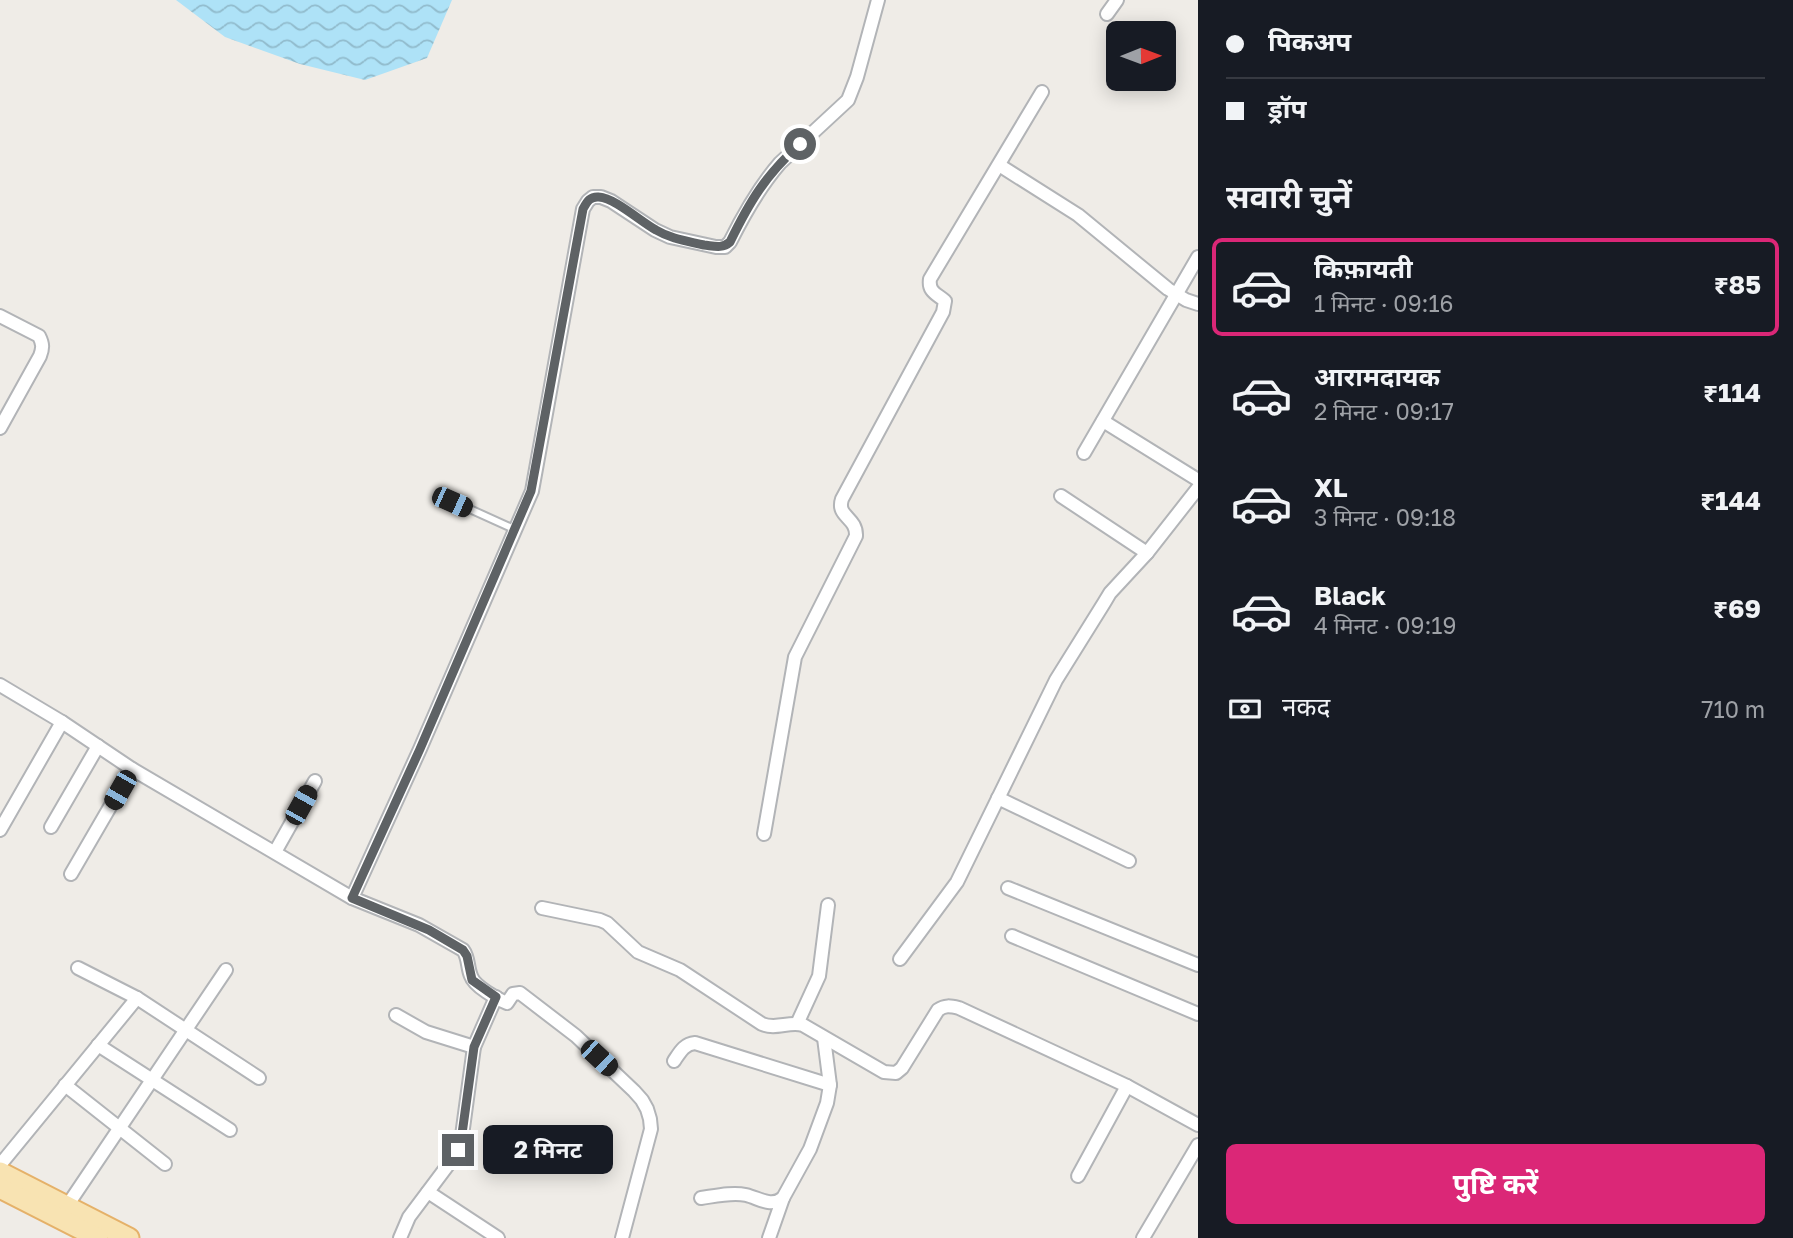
<!DOCTYPE html>
<html lang="hi">
<meta charset="utf-8">
<style>
:root{--surface:#171b24;--page:#20242c;--text:#f1f3f6;--muted:#9ea1a6;--line:#363941;--accent:#db2777}
body{margin:0;font-family:"Golos Text","Noto Sans Devanagari",sans-serif;background:var(--page);color:var(--text);height:100vh;display:flex;flex-direction:column;font-size:26px;white-space:nowrap}
*{box-sizing:border-box;margin:0}
p{font-size:23px;color:var(--muted)}
.icon{flex:none;width:38px;height:38px;fill:none;stroke:currentColor;stroke-width:2;stroke-linecap:round;stroke-linejoin:round}
.map{position:relative;flex:1;overflow:hidden}
.details{display:flex;flex-direction:column;background:var(--surface);width:595px}
.details>*{flex:none}
.guide{display:grid;align-content:center;height:154px;padding:0 28px;background:var(--surface)}
.needle{width:46px;rotate:89deg}
.tools{position:absolute;left:1106px;top:21px;display:grid;gap:14px}
.tools a{display:grid;place-items:center;width:70px;height:70px;border-radius:10px;background:var(--surface);box-shadow:0 4px 18px #0003;font-size:35px}
.end{position:absolute;width:32px;height:32px;margin:-16px;border:9px solid #5e6265;background:#fff;box-shadow:0 0 0 4px #fff}
.from{border-radius:50%}
.bubble{position:absolute;height:49px;border-radius:10px;background:var(--surface);box-shadow:0 4px 18px #0003;font-size:23px;font-weight:700;line-height:49px;text-align:center}
.car{position:absolute;width:21px;height:42px;margin:-21px -10px;border-radius:9px;box-shadow:0 0 5px 2px #0007;background:linear-gradient(#222 24%,#8ab4d8 0 40%,#222 0 76%,#8ab4d8 0 86%,#222 0)}
.guide b{display:flex;align-items:center;gap:24px;height:66px;font-size:26px}
.guide b+b{border-top:2px solid var(--line)}
.guide i{width:18px;height:18px;background:var(--text)}
ul{padding:0;list-style:none}
li{display:flex;align-items:center;gap:21px;height:98px;margin:0 14px 10px;padding:0 14px;border:4px solid transparent;border-radius:10px}
li div{flex:1}
li b{display:block;font-size:26px}
li em{font-style:normal;font-weight:700}
li.active{border-color:var(--accent)}
li>.icon{width:63px;height:63px;stroke-width:1.5}
h2{padding:0 28px;font-size:32px;line-height:84px}
.pay{display:flex;align-items:center;gap:18px;height:77px;padding:0 28px;font-size:26px}
.pay p{margin-inline-start:auto}
.action{display:flex;gap:14px;margin-top:auto;padding:14px 28px}
.action a{flex:1;height:80px;border-radius:10px;background:var(--accent);color:#fff;font-size:28px;font-weight:700;line-height:80px;text-align:center}
main{display:flex;flex:1;min-height:0}
.map>svg:first-child{display:block}
.water{fill:url(#water-waves)}
.lines{fill:none;stroke-linecap:round;stroke-linejoin:round}
.lane-casing{stroke:#b2b4b7;stroke-width:10}
.street-casing{stroke:#b2b4b7;stroke-width:16}
.primary-casing{stroke:#e5b169;stroke-width:23}
.lane{stroke:#fff;stroke-width:6}
.street{stroke:#fff;stroke-width:12}
.primary{stroke:#f8e3b2;stroke-width:19}
.route{stroke:#5e6265;stroke-width:9}
</style>
<main>
<div class="map">
<svg width="1198" height="1238" viewBox="0 0 1198 1238">
<defs>
<pattern id="water-waves" width="16" height="10" patternUnits="userSpaceOnUse" patternTransform="scale(1.75)"><rect width="16" height="10" fill="#aee2f7"/><path d="M0 5q4-4 8 0t8 0" fill="none" stroke="#91bbcc"/></pattern>
</defs>
<rect width="100%" height="100%" fill="#efece7"/>
<polygon class="water" points="176,0 452,0 427,58 365,80 300,64 225,37"/>
<g class="lines">
<defs>
<polyline id="lane" points="452,501 514,529"/>
<g id="street">
<polyline points="1107,14 1117,0"/>
<polyline points="999,165 1078,215 1168,289 1186,300 1198,304"/>
<path d="M0,316L39,336C43,344 43,348 40,356L0,428"/>
<polyline points="1103,421 1198,480"/>
<polyline points="1084,453 1198,257"/>
<polyline points="1061,496 1147,553"/>
<path d="M0,685L62,722L132,769L352,898L419,925L463,950C469,958 467,967 471,976C474,986 497,999 507,1003L513,994L520,993L576,1036L634,1091L642,1100L647,1109L650,1119L651,1129L622,1238"/>
<polyline points="998,798 1129,861"/>
<polyline points="51,827 98,746"/>
<polyline points="0,830 62,722"/>
<path d="M764,834L795,657L856,536C857,517 836,517 842,499L943,312L945,301C937,294 928,292 930,279L1042,92"/>
<polyline points="275,852 315,781"/>
<polyline points="71,874 132,769"/>
<polyline points="1008,888 1198,965"/>
<path d="M352,898L420,749L532,491L583,209L588,201L593,197H601L611,201L655,230L670,237L716,247H725L730,242C744,214 759,187 780,163L848,100L857,77L878,0"/>
<path d="M542,908L600,920L607,923L638,952L680,970L762,1024C776,1030 789,1021 803,1025L884,1072L896,1073L902,1068L938,1010C945,1005 950,1006 959,1008L1127,1086L1198,1125"/>
<polyline points="1012,936 1198,1014"/>
<polyline points="900,959 957,882 1056,680 1104,603 1110,593 1147,553 1198,488"/>
<polyline points="78,968 137,998 259,1078"/>
<polyline points="396,1015 426,1032 474,1047"/>
<polyline points="797,1024 819,976 828,905"/>
<polyline points="98,1045 230,1130"/>
<path d="M674,1061C680,1052 684,1044 695,1043L830,1085"/>
<polyline points="65,1085 165,1164"/>
<polyline points="0,1165 137,998"/>
<polyline points="1078,1176 1127,1086"/>
<polyline points="428,1192 498,1238"/>
<path d="M701,1198C715,1196 732,1192 746,1195C759,1198 771,1208 783,1198L810,1149L827,1103L830,1085L824,1038"/>
<polyline points="67,1206 226,970"/>
<polyline points="400,1238 409,1217 454,1157 461,1143 474,1047 496,997"/>
<polyline points="769,1238 783,1198"/>
<polyline points="1143,1238 1198,1145"/>
</g>
<g id="primary">
<polyline points="0,1172 129,1238"/>
<polyline points="0,1188 98,1238"/>
</g>
</defs>
<use href="#lane" class="lane-casing"/>
<use href="#street" class="street-casing"/>
<use href="#primary" class="primary-casing"/>
<use href="#lane" class="lane"/>
<use href="#street" class="street"/>
<use href="#primary" class="primary"/>
</g>
<g class="lines">
<path class="route" d="M458,1150L462,1134L474,1047L496,997L472,980L467,956L463,950L429,930L352,898L420,749L531,491L583,209C587,202 590,196 599,197C615,198 641,222 656,230C671,239 687,241 704,245C714,246 722,249 730,242C750,201 765,176 800,144"/>
</g>
</svg>
<div class="tools">
<a><svg class="needle" viewBox="-14 -14 28 28"><path d="M0-13l5 13h-10z" fill="#e53935"/><path d="M0 13l5-13h-10z" fill="#9ea1a6"/></svg></a>
</div>
<i class="end from" style="left:800px;top:144px"></i>
<i class="end" style="left:458px;top:1150px"></i>
<div class="bubble" style="left:483px;top:1125px;width:130px">2 मिनट</div>
<i class="car" style="left:452px;top:502px;rotate:114deg"></i>
<i class="car" style="left:120px;top:790px;rotate:210deg"></i>
<i class="car" style="left:301px;top:805px;rotate:29deg"></i>
<i class="car" style="left:599px;top:1058px;rotate:133deg"></i>
</div>
<section class="details">
<div class="guide">
<b><i class="from"></i>पिकअप</b>
<b><i></i>ड्रॉप</b>
</div>
<h2>सवारी चुनें</h2>
<ul>
<li class="active"><svg class="icon" aria-label="car" viewBox="0 0 24 24"><path d="M5 17H2v-5l4-1 3-4h7l3 4 3 1v5h-3M9 17h6M6 11h13"/><circle cx="7" cy="17" r="2"/><circle cx="17" cy="17" r="2"/></svg><div><b>किफ़ायती</b><p>1 मिनट · 09:16</p></div><em>₹85</em></li>
<li><svg class="icon" aria-label="car" viewBox="0 0 24 24"><path d="M5 17H2v-5l4-1 3-4h7l3 4 3 1v5h-3M9 17h6M6 11h13"/><circle cx="7" cy="17" r="2"/><circle cx="17" cy="17" r="2"/></svg><div><b>आरामदायक</b><p>2 मिनट · 09:17</p></div><em>₹114</em></li>
<li><svg class="icon" aria-label="car" viewBox="0 0 24 24"><path d="M5 17H2v-5l4-1 3-4h7l3 4 3 1v5h-3M9 17h6M6 11h13"/><circle cx="7" cy="17" r="2"/><circle cx="17" cy="17" r="2"/></svg><div><b>XL</b><p>3 मिनट · 09:18</p></div><em>₹144</em></li>
<li><svg class="icon" aria-label="car" viewBox="0 0 24 24"><path d="M5 17H2v-5l4-1 3-4h7l3 4 3 1v5h-3M9 17h6M6 11h13"/><circle cx="7" cy="17" r="2"/><circle cx="17" cy="17" r="2"/></svg><div><b>Black</b><p>4 मिनट · 09:19</p></div><em>₹69</em></li>
</ul>
<div class="pay"><svg class="icon" aria-label="cash" viewBox="0 0 24 24"><path d="M3 7h18v10H3z"/><circle cx="12" cy="12" r="2"/></svg>नकद<p>710 m</p></div>
<div class="action"><a>पुष्टि करें</a></div>
</section>
</main>
